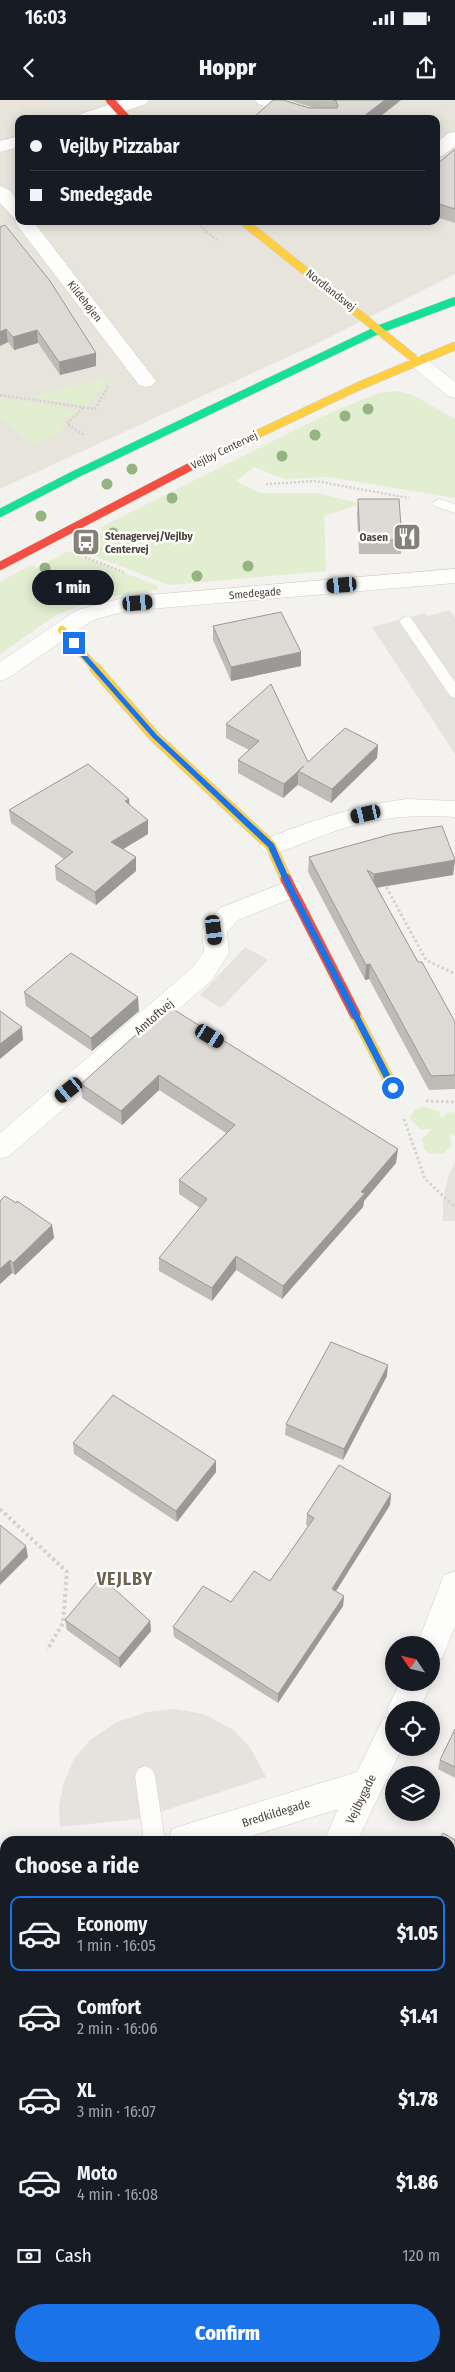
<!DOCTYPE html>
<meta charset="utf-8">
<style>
:root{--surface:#171b24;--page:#20242c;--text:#f1f3f6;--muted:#9ea1a6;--line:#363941;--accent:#1a73e8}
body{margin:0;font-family:"Fira Sans Condensed",sans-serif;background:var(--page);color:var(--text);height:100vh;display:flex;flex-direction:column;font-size:19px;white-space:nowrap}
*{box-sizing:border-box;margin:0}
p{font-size:16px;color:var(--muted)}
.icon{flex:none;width:28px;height:28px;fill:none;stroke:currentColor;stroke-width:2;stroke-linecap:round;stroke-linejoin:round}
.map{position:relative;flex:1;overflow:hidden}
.sheet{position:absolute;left:0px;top:1736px;width:455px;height:536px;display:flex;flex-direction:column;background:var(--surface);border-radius:15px 15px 0 0;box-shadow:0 2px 12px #0003}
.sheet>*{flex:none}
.top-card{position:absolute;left:15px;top:15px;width:425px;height:110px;border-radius:10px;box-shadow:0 2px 12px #0003;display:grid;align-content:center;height:110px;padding:0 15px;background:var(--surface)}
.needle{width:32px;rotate:305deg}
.controls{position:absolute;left:385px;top:1536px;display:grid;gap:10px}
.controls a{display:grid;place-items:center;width:55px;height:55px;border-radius:50%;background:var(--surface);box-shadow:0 2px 12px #0003;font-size:25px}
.end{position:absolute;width:22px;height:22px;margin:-11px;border:6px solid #1a73e8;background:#fff;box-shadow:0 0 0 2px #fff}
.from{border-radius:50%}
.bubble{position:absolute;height:35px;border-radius:18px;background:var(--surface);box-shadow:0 2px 12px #0003;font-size:16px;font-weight:800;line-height:35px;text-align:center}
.car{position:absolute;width:15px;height:30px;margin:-15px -8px;border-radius:6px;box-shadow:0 0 4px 1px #0007;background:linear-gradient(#222 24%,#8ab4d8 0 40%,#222 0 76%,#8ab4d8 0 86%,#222 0)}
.top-card b{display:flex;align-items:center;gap:18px;height:48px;font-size:19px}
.top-card b+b{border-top:1px solid var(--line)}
.top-card i{width:12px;height:12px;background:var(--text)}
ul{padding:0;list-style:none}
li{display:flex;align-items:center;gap:15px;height:75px;margin:0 10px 8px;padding:0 5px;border:2px solid transparent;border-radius:10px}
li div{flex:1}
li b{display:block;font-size:19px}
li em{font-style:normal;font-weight:800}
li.active{border-color:var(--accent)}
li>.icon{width:45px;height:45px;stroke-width:1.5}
h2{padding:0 15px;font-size:22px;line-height:60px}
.pay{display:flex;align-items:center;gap:12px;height:55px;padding:0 15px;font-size:19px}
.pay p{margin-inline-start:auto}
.cta{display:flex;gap:10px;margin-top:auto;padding:10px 15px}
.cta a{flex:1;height:58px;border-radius:30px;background:var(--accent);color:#fff;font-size:20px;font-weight:800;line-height:58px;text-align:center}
.status{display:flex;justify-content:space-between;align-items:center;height:35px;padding:0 25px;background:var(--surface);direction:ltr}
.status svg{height:14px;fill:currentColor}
header{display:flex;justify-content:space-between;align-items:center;height:65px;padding:0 15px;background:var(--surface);font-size:22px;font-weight:800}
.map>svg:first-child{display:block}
.residential{fill:#e7e4dc;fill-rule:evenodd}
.education{fill:#eae5da}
.green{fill:#e1eecf}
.parking{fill:#e6e3df}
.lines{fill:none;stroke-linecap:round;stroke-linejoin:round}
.lane-casing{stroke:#d2d0cb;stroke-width:1}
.street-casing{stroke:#d2d0cb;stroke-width:1}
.fast-casing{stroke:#d3cfc5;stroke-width:9}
.slow-far1-casing{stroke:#d3cfc5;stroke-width:9}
.slow-casing{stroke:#d3cfc5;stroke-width:12}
.jam-far1-casing{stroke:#d3cfc5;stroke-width:9}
.jam-casing{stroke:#d3cfc5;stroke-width:12}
.path-far2{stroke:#d3d2cc;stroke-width:2.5;stroke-dasharray:2 2;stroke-linecap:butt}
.path-far1{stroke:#d3d2cc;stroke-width:3;stroke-dasharray:2.5 2.5;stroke-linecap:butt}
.path{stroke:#d3d2cc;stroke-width:4;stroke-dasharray:3 3;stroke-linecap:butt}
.lane{fill:#fdfdfc;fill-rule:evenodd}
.street{fill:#fdfdfc;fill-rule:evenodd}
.fast{stroke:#16e098;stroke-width:8}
.slow-far1{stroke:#ffcf43;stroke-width:8}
.slow{stroke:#ffcf43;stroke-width:11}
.jam-far1{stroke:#f24e42;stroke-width:8}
.jam{stroke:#f24e42;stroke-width:11}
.tree{fill:#96b382}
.wall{fill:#bfbcb8}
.shaded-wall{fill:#9b9996}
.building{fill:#dedbd6;stroke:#9b9996}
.route{fill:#1a73e8}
.labels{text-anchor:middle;stroke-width:5;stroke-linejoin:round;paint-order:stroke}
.far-street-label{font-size:11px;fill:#4b4439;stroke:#fff}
.far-poi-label{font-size:11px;font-weight:bold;fill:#4b4439;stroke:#fff;text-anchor:start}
.street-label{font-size:12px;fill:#4b4439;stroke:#fff}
.district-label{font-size:18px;font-weight:bold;letter-spacing:1px;fill:#6e6250;stroke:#fff}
</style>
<div class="status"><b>16:03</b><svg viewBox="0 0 49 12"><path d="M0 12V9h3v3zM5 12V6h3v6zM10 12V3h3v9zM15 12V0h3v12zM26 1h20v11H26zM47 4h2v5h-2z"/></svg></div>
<header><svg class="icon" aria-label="back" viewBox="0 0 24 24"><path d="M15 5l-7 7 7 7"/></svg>Hoppr<svg class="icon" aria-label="share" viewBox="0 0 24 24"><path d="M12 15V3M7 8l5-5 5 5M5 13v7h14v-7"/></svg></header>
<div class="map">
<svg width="455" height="2272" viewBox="0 0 455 2272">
<rect width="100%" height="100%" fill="#f4f2ee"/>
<g class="residential">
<path d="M0,0H455V174L314,245L0,389ZM19,19H436V121H19Z"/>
<polygon points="455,2068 455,2265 450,2261 450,2079"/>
</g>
<polygon class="education" points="0,0 45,0 0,16"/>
<g class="green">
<polygon points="108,277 94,299 86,306 30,297"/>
<polygon points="397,291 413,295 455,319 455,398 329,377 284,379 254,367 236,381 260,393 317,393 362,404 324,416 326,471 169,485 74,448 104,431 99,428 319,318 378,293"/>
<polygon points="0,297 77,311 60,325 64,329 35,345 0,319"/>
<polygon points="68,451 158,486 157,490 101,498 56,515 0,554 0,482 30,465 37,468"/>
<polygon points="423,1006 438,1011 442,1018 447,1013 455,1012 455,1036 449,1033 452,1045 443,1054 429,1053 424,1049 422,1039 432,1029 421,1029 409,1018 415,1010"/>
<polygon points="0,1862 5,1863 5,2268 129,2268 126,2272 0,2272"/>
</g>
<g class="parking">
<polygon points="450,510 455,518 455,654 372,527 426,513 428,516"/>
<polygon points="245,847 268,860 221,908 200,895"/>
<polygon points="455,1062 455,1121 443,1121 443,1100 448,1077"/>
<polygon points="175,1609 204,1614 234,1630 251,1649 266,1677 139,1719 60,1727 59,1705 64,1682 74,1659 89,1641 117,1622 147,1612"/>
</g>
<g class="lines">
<defs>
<g id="lane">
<polygon points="439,399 455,404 455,413 434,406 432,403"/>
<polygon points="406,516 411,518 455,582 455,598 450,596 399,521"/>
<polygon points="145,1666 152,1669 155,1676 165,1741 144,1741 135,1676 138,1669"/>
<polygon points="450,1971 455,1973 455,1997 450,1995"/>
</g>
<g id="street">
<polygon points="123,0 149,0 146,4 102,19 76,19 78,15"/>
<polygon points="255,0 282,0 334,15 336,19 309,19 258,4"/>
<polygon points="455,32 455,46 442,56 436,57 436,43 449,33"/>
<polygon points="19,36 19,47 0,52 0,41"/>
<path d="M0,86C17,90 19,106 19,121H33L153,277L156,281L153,285L146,287L139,285L17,125L15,119L0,103Z"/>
<polygon points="417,255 424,257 455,282 455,298 448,296 410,265 407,261 410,257"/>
<polygon points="455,469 455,483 126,511 93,520 8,578 0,581 0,562 77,510 126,497"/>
<path d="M407,699L455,701V717C417,714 381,717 344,728C319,736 296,747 271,755L263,752L259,746L263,740C310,721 356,705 407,699Z"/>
<polygon points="291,780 300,783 303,789 300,795 238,820 227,832 229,853 211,881 9,1056 0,1059 0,1033 193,867 204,852 202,830 220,808"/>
<polygon points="455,1471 455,1526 442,1558 431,1563 431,1545 417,1545 444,1475"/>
<polygon points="431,1581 432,1582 419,1610 394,1610 394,1648 402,1648 357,1741 324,1741 338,1709 236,1741 168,1741 172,1729 184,1725 357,1672 383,1619 390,1616 387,1610 400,1582 431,1582"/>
<rect x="0" y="1755" width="5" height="34"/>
</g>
<polyline id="fast" points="0,413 76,374 380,229 455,201"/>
<g id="slow-far1">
<polyline points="243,121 417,261"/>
<polyline points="203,360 359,286 455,246"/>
<polyline points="62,530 96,569"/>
</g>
<g id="slow">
<polyline points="95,568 155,637 271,746 286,779"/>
<polyline points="355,914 393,988"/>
</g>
<g id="jam-far1">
<polyline points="110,0 127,19"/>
<polyline points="0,466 203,360"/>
</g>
<polyline id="jam" points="286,779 355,914"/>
</defs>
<use href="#lane" class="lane-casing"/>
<use href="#street" class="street-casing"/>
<use href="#fast" class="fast-casing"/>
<use href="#slow-far1" class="slow-far1-casing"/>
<use href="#slow" class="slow-casing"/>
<use href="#jam-far1" class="jam-far1-casing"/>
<use href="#jam" class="jam-casing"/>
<g class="path-far2">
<polyline points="194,121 218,141"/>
<polyline points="0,295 95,309 109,285"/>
<polyline points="83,308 67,324 84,335"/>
<polyline points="266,384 315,381 409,398"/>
<polyline points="85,457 124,472"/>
</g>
<g class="path-far1">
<polyline points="384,783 426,860 455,874"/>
<polyline points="426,1001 455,1002"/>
<polyline points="404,1019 425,1079 455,1107"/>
</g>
<g class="path">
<polyline points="0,1409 67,1472 63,1523 47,1550"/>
<polyline points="0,2209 5,2212"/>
<polyline points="443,2268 449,2272"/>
<polyline points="68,2272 71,2268"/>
<polyline points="195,2272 198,2268"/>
</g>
<use href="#lane" class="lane"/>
<use href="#street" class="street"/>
<use href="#fast" class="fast"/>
<use href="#slow-far1" class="slow-far1"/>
<use href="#slow" class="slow"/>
<use href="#jam-far1" class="jam-far1"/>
<use href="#jam" class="jam"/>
</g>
<g class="tree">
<circle cx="368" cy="309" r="5.5"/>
<circle cx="345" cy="316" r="5.5"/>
<circle cx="315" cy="335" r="5.5"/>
<circle cx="282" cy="356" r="5.5"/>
<circle cx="132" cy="369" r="5.5"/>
<circle cx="107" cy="384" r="5.5"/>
<circle cx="172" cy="398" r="5.5"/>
<circle cx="41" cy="416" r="5.5"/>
<circle cx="113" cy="433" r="5.5"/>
<circle cx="248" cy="466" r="5.5"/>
<circle cx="45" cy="468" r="5.5"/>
<circle cx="197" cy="476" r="5.5"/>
</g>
<g class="wall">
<polygon points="289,0 401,0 377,19 309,8 314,8"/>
<polygon points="455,49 455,123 436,117 436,65"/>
<polygon points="0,127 96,266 60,275 38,243 14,250 8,242 0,246"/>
<polygon points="358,399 402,440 401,454 359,454 357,414"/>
<polygon points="213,526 301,566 231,581 213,540"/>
<polygon points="226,624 308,662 378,645 377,658 331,703 298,685 283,698 238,673 238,660 249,650 226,638"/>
<polygon points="129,705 148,734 123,749 136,771 96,805 56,780 55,766 64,759 11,723 9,710"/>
<polygon points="309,757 455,760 453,775 377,788 418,862 455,922 455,989 429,990 369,879 365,880 308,772"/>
<polygon points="24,892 139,911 92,951 26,906"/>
<polygon points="168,906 396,1063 364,1101 363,1107 282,1199 236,1170 212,1201 159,1171 159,1158 200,1108 179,1094 179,1080 226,1033 159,990 122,1025 82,998 81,984"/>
<polygon points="0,1101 16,1103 52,1125 54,1138 15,1175 12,1173 0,1184"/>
<polygon points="387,1276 343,1360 285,1335 286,1324"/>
<polygon points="73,1343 216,1361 216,1372 177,1422 74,1354"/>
<polygon points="391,1394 390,1405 336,1491 344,1496 343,1506 278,1603 174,1537 173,1527 231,1502 270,1481 308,1426 306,1425 307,1414"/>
<polygon points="65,1520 150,1521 151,1531 120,1568 67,1530"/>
<polygon points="455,1629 455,1678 438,1669 440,1660"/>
<polygon points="455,1740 455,1884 450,1881 450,1741"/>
<polygon points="455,2174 455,2225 450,2222 450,2185"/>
</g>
<g class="shaded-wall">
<polygon points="385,0 401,0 377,19 360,19"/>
<polygon points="6,229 8,242 0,246 0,232"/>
<polygon points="37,230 38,243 14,250 13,237"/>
<polygon points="96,253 96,266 60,275 59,262"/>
<polygon points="301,552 301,566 231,581 231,567"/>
<polygon points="378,645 377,658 331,703 332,689"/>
<polygon points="298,671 298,684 283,698 284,684"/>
<polygon points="129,699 130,712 125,701"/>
<polygon points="148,720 148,734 112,756 111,742"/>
<polygon points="136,757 136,771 96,805 95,792"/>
<polygon points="455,760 453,775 373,788 374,774"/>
<polygon points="370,864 369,879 365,880 366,865"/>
<polygon points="138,897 139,911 92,951 91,938"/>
<polygon points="22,927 23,940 0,959 0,944"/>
<polygon points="159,975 159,990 122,1025 121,1011"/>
<polygon points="398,1049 396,1063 364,1101 363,1107 282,1199 283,1186 361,1092"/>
<polygon points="52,1125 54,1138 15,1175 13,1163"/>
<polygon points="236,1156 236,1170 212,1201 212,1188"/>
<polygon points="10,1160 12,1173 0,1184 0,1169"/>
<polygon points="388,1265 387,1276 343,1360 344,1349"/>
<polygon points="216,1361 216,1372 177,1422 176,1411"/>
<polygon points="391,1394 390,1405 331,1499 332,1489"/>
<polygon points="26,1446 28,1457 0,1485 0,1473"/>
<polygon points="344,1496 343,1506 278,1603 278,1594"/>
<polygon points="150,1521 151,1531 120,1568 119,1558"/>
</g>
<g class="building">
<polygon points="273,0 283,0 309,8 337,8 338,6 336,1 333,0 385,0 360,19 252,19"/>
<polygon points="455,49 455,109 436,103 436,65"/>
<polygon points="5,125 50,181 96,253 59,262 37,230 13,237 6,229 0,232 0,127"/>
<polygon points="358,399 399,399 402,440 360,440"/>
<polygon points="281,512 301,552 231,567 213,526"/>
<polygon points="271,584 308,662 345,628 378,645 332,689 298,671 304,666 284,684 238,660 259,641 226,624"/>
<polygon points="88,664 129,699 125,701 148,720 111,742 136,757 95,792 55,766 73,752 9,710"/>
<polygon points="442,726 455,760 374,774 367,770 418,862 422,862 455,922 455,975 431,976 370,864 366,865 309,757 392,734"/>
<polygon points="71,853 138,897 91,938 24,892"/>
<polygon points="168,906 398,1049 361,1092 365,1093 283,1186 236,1156 212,1188 159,1158 207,1099 179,1080 235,1025 159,975 121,1011 81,984"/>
<polygon points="0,911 22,927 0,944"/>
<polygon points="5,1096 16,1103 17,1101 52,1125 13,1163 10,1160 0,1169 0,1101"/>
<polygon points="331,1242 388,1265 344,1349 286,1324"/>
<polygon points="113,1295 216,1361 176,1411 73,1343"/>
<polygon points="339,1365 391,1394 332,1489 344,1496 278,1594 173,1527 203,1486 231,1502 254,1471 270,1481 314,1418 307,1414"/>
<polygon points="0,1425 26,1446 0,1473"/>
<polygon points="101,1477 150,1521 119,1558 65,1520"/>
<polygon points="455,1629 455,1667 440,1660"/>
<polygon points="443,1733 455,1740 455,1875 450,1872 450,1741 438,1741"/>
<polygon points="455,2177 455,2218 450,2215 450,2187"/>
</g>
<polygon class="route" points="74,541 157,635 274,744 294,789 397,988 396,990 390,990 389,988 287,789 268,747 153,638 71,545"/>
<defs>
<symbol id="restaurant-square" viewBox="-11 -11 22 22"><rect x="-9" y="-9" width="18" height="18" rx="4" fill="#868178" stroke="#fff"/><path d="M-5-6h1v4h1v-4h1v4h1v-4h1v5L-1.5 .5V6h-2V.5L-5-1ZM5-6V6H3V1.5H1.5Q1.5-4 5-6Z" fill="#fff"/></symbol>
<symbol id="bus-square" viewBox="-11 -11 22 22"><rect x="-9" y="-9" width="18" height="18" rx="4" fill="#868178" stroke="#fff"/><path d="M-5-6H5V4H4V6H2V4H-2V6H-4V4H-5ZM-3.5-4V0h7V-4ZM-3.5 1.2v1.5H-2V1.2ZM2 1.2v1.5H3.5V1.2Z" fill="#fff"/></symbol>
</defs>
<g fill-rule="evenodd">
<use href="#restaurant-square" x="391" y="421" width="32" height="32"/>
<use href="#bus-square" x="70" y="426" width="32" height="32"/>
</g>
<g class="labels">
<g class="far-street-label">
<text transform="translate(331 190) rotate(38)" y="4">Nordlandsvej</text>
<text transform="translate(85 201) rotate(52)" y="4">Kildehøjen</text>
<text transform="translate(224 350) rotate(-26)" y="4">Vejlby Centervej</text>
<text transform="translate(255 493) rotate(-5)" y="4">Smedegade</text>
</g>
<g class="far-poi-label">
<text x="105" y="440">Stenagervej/Vejlby<tspan x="105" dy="13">Centervej</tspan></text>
<text x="388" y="441" text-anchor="end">Oasen</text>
</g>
<g class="street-label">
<text transform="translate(154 917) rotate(-41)" y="4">Amtoftvej</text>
<text transform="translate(361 1699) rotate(-64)" y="4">Vejlbygade</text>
<text transform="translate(276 1713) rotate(-17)" y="4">Bredkildegade</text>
</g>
<g class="district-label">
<text x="125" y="1485">VEJLBY</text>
</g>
</g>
</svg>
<div class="controls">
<a><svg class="needle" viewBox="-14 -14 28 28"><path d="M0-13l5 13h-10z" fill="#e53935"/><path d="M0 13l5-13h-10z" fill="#9ea1a6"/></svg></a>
<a><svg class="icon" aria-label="locate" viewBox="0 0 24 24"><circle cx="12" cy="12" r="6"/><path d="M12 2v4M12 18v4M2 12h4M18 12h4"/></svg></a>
<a><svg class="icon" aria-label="layers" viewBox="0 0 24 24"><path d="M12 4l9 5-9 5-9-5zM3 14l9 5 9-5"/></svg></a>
</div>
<i class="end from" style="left:393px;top:988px"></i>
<i class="end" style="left:74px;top:543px"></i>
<div class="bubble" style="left:32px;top:470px;width:82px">1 min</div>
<i class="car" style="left:342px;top:485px;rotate:265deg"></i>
<i class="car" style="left:138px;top:503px;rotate:85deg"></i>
<i class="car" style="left:366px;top:714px;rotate:257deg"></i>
<i class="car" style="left:214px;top:830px;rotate:173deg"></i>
<i class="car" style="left:210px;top:936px;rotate:121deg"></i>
<i class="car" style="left:69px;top:990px;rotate:231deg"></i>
<div class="top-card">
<b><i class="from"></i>Vejlby Pizzabar</b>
<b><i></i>Smedegade</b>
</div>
<section class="sheet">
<h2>Choose a ride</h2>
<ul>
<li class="active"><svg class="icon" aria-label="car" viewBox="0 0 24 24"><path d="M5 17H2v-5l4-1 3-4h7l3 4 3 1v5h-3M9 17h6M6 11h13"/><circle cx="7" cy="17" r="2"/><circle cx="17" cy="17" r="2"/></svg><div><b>Economy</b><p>1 min · 16:05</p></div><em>$1.05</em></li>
<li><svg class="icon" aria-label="car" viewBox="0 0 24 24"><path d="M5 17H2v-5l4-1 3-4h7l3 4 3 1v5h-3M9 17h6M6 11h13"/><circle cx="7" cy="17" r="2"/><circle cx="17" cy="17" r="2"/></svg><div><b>Comfort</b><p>2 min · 16:06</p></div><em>$1.41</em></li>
<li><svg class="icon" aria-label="car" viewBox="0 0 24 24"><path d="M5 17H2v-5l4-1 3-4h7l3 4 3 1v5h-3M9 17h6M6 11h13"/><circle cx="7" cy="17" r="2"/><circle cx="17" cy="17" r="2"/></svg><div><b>XL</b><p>3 min · 16:07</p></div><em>$1.78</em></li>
<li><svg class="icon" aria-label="car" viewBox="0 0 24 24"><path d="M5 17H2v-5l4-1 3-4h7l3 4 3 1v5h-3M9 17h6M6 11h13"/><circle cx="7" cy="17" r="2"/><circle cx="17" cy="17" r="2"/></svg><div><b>Moto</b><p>4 min · 16:08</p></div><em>$1.86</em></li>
</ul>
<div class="pay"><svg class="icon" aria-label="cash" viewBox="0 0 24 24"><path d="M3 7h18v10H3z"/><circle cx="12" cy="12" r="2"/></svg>Cash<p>120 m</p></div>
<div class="cta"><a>Confirm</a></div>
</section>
</div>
